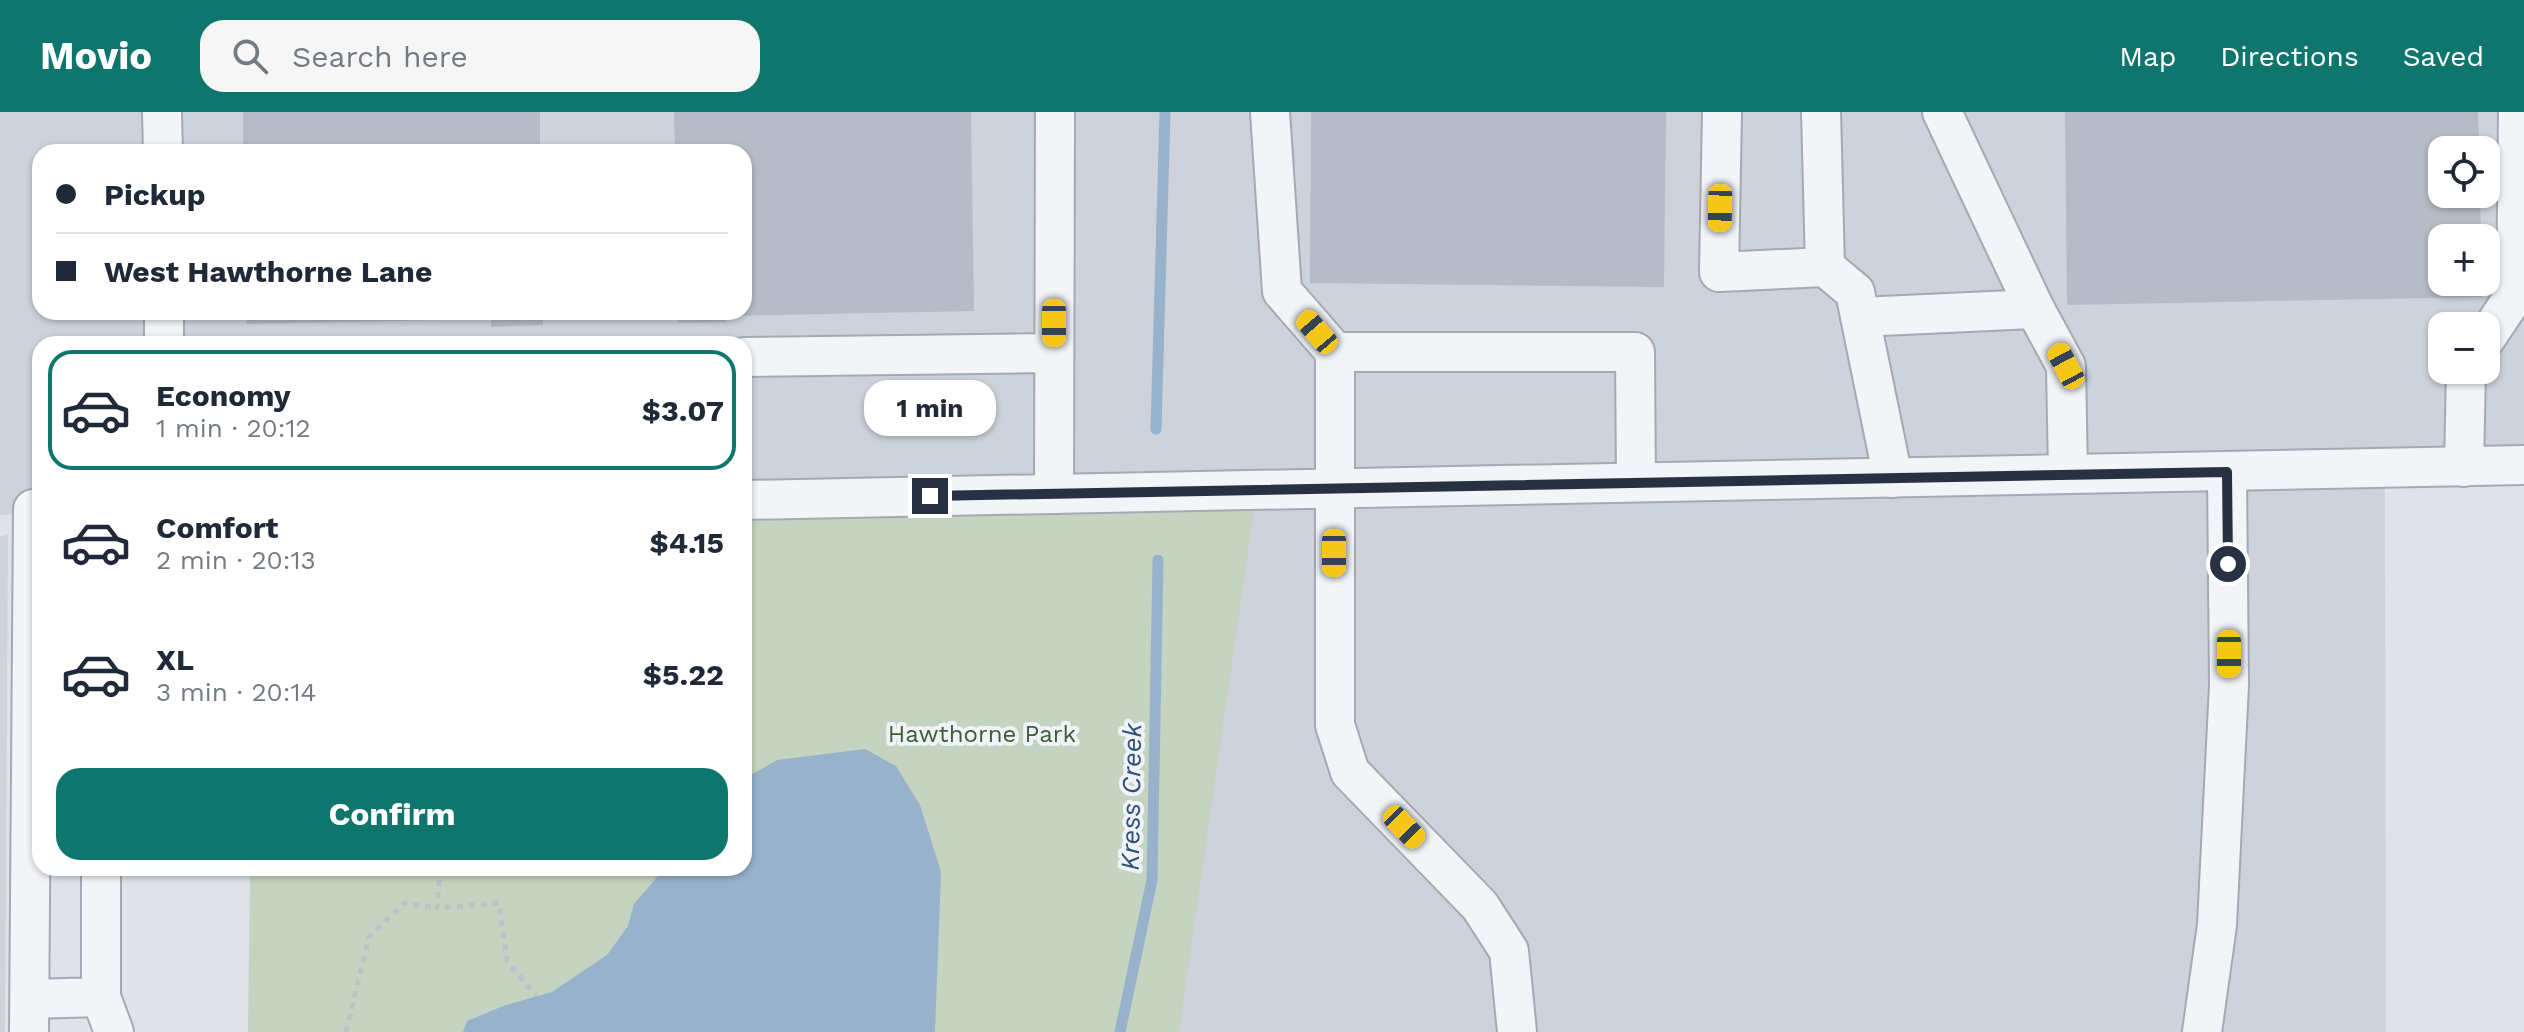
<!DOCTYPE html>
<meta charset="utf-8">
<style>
:root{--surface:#fff;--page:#f6f6f7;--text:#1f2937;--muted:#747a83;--line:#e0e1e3;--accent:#0f766e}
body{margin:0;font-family:"Work Sans",sans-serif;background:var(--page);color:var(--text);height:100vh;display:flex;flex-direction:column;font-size:30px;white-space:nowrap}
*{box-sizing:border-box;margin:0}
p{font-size:26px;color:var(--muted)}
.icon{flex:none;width:44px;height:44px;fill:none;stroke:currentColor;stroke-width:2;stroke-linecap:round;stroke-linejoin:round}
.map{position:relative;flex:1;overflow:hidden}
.sheet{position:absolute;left:32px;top:224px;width:720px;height:540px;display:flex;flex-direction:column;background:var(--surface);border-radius:24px;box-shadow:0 2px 6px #0004}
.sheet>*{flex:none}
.hud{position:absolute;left:32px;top:32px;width:720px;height:176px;border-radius:24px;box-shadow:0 2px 6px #0004;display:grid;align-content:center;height:176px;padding:0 24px;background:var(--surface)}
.tools{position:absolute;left:2428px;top:24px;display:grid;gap:16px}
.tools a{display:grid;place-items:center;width:72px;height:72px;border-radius:16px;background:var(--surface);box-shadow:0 2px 6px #0004;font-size:40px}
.end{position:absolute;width:36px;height:36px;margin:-18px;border:10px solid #273142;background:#fff;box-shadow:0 0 0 4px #fff}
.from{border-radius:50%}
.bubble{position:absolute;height:56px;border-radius:24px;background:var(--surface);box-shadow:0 2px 6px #0004;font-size:26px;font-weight:700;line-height:56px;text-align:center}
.car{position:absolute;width:24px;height:48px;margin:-24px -12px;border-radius:10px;box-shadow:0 0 6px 2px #0007;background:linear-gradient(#f5c518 24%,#345 0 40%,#f5c518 0 76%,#345 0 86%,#f5c518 0)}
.hud b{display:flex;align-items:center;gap:28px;height:76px;font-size:30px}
.hud b+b{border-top:2px solid var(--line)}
.hud i{width:20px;height:20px;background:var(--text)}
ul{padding:14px 0 0;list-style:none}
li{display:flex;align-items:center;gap:24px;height:120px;margin:0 16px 12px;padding:0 8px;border:4px solid transparent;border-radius:24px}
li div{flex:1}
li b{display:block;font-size:30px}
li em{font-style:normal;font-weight:700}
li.active{border-color:var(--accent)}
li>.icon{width:72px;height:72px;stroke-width:1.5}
.button{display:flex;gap:16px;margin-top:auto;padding:16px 24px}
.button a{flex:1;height:92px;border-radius:24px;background:var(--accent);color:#fff;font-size:32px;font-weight:700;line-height:92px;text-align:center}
header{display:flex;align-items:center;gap:48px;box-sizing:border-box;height:112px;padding:0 40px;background:var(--accent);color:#fff}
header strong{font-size:38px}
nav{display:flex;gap:44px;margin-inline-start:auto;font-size:28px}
.search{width:560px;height:72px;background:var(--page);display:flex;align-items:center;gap:20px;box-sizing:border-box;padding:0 28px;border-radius:24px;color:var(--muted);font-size:30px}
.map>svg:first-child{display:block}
.built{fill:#cdd2db;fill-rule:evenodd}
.green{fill:#c5d4c0}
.water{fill:#98b2cc}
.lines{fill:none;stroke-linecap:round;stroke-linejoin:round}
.stream{stroke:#98b2cc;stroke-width:11}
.building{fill:#b6bcc7}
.minor-casing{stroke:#a4aab4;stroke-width:42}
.path{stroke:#bdc1c8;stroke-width:5;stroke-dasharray:6 6;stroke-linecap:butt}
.minor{stroke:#f2f4f7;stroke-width:38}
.route{stroke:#273142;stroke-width:10}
.labels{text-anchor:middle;stroke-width:8;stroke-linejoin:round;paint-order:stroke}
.park-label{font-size:24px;fill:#3c5e34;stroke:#eff2f7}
.water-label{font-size:26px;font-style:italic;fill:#2f5078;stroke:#eff2f7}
</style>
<header>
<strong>Movio</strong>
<div class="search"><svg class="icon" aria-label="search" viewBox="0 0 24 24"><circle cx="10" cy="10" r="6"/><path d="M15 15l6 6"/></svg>Search here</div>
<nav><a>Map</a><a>Directions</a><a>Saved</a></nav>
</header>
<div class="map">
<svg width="2524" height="920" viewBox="0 0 2524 920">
<rect width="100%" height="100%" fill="#dfe3e9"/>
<g class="built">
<path d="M0,0H2524V365L2385,373L2386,920H1176L744,392V232H40V402L0,403ZM2442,38H2486V82H2442ZM40,40H744V200H40ZM2442,126H2486V170H2442ZM2442,214H2486V258H2442Z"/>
<polygon points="8,423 5,920 0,920 0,424"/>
</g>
<polygon class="green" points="1256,384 1179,920 248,920 250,756 744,756 744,388"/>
<polygon class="water" points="865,637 896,654 920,693 941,760 935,920 463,920 467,909 503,894 552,880 607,843 628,814 634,792 665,756 744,756 744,667 777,648"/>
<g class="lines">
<g class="stream">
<polyline points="1156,317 1165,0"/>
<polyline points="1120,920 1152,768 1158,448"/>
</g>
</g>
<g class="building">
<rect x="243" y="0" width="297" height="40"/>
<polygon points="674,0 971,0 974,199 726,204 726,210 678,211 677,200 744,200 744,40 675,40"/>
<polygon points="1311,0 1666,0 1664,175 1310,171"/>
<polygon points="2065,0 2478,0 2479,38 2442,38 2442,82 2480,82 2481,126 2442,126 2442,170 2482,170 2482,185 2067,193"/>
<polygon points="246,200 543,200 543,213 491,215 491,207 246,212"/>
</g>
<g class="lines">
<defs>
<g id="minor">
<polyline points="162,0 163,40"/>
<polyline points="1270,0 1282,179 1335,240 1635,240 1636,370"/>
<polyline points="1722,0 1719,160 1825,155 1855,180 1893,366"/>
<polyline points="1821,0 1825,155"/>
<polyline points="1942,0 2035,197 2066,254 2068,362"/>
<polyline points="164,200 164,232"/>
<polyline points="1860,205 2035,197"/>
<polyline points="2486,226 2516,181 2518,0"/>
<polyline points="1335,240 1335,613 1350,660 1480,794 1509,839 1517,920"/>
<polyline points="744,245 1054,241"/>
<polyline points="2464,355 2466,258"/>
<polyline points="1054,382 1055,0"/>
<polyline points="744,388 2524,353"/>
<polyline points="101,885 114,920"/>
<polyline points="30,887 101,885 101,756"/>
<polyline points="29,920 33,397"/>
<polyline points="2202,920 2217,813 2229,573 2227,360"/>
</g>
</defs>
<use href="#minor" class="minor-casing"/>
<g class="path">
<polyline points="440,756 437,796 499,791 507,849 536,884"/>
<polyline points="346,920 369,825 404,791 437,796"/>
</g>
<use href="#minor" class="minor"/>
</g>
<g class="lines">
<polyline class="route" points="930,384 2227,360 2228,452"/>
</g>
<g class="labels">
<g class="park-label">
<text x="982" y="630">Hawthorne Park</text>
</g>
<g class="water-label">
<text transform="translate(1131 685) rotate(-89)" y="9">Kress Creek</text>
</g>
</g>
</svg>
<div class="tools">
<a><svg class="icon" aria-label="locate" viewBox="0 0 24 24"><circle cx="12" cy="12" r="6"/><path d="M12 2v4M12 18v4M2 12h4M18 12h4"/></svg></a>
<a>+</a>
<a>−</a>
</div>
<i class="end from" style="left:2228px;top:452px"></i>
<i class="end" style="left:930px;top:384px"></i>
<div class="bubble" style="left:864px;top:268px;width:132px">1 min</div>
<i class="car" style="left:1720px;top:96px;rotate:181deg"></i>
<i class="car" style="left:1054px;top:211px;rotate:180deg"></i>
<i class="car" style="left:1317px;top:220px;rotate:319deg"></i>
<i class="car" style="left:2066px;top:254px;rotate:332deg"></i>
<i class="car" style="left:1334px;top:441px;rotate:180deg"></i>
<i class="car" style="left:2229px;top:542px;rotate:180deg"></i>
<i class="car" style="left:1404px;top:715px;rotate:136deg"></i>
<div class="hud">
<b><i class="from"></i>Pickup</b>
<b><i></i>West Hawthorne Lane</b>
</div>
<section class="sheet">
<ul>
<li class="active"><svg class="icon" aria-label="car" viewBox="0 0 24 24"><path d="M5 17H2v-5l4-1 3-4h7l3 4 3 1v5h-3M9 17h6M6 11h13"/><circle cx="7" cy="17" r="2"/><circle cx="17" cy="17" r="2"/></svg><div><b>Economy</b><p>1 min · 20:12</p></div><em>$3.07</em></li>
<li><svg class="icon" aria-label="car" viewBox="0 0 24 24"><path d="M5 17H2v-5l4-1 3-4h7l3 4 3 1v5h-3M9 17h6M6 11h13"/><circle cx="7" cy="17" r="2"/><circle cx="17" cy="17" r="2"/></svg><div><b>Comfort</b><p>2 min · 20:13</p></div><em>$4.15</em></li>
<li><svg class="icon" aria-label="car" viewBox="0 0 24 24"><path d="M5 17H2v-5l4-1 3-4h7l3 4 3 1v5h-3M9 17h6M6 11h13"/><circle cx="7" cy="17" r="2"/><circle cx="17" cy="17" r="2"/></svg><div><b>XL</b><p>3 min · 20:14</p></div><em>$5.22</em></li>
</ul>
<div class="button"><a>Confirm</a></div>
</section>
</div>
